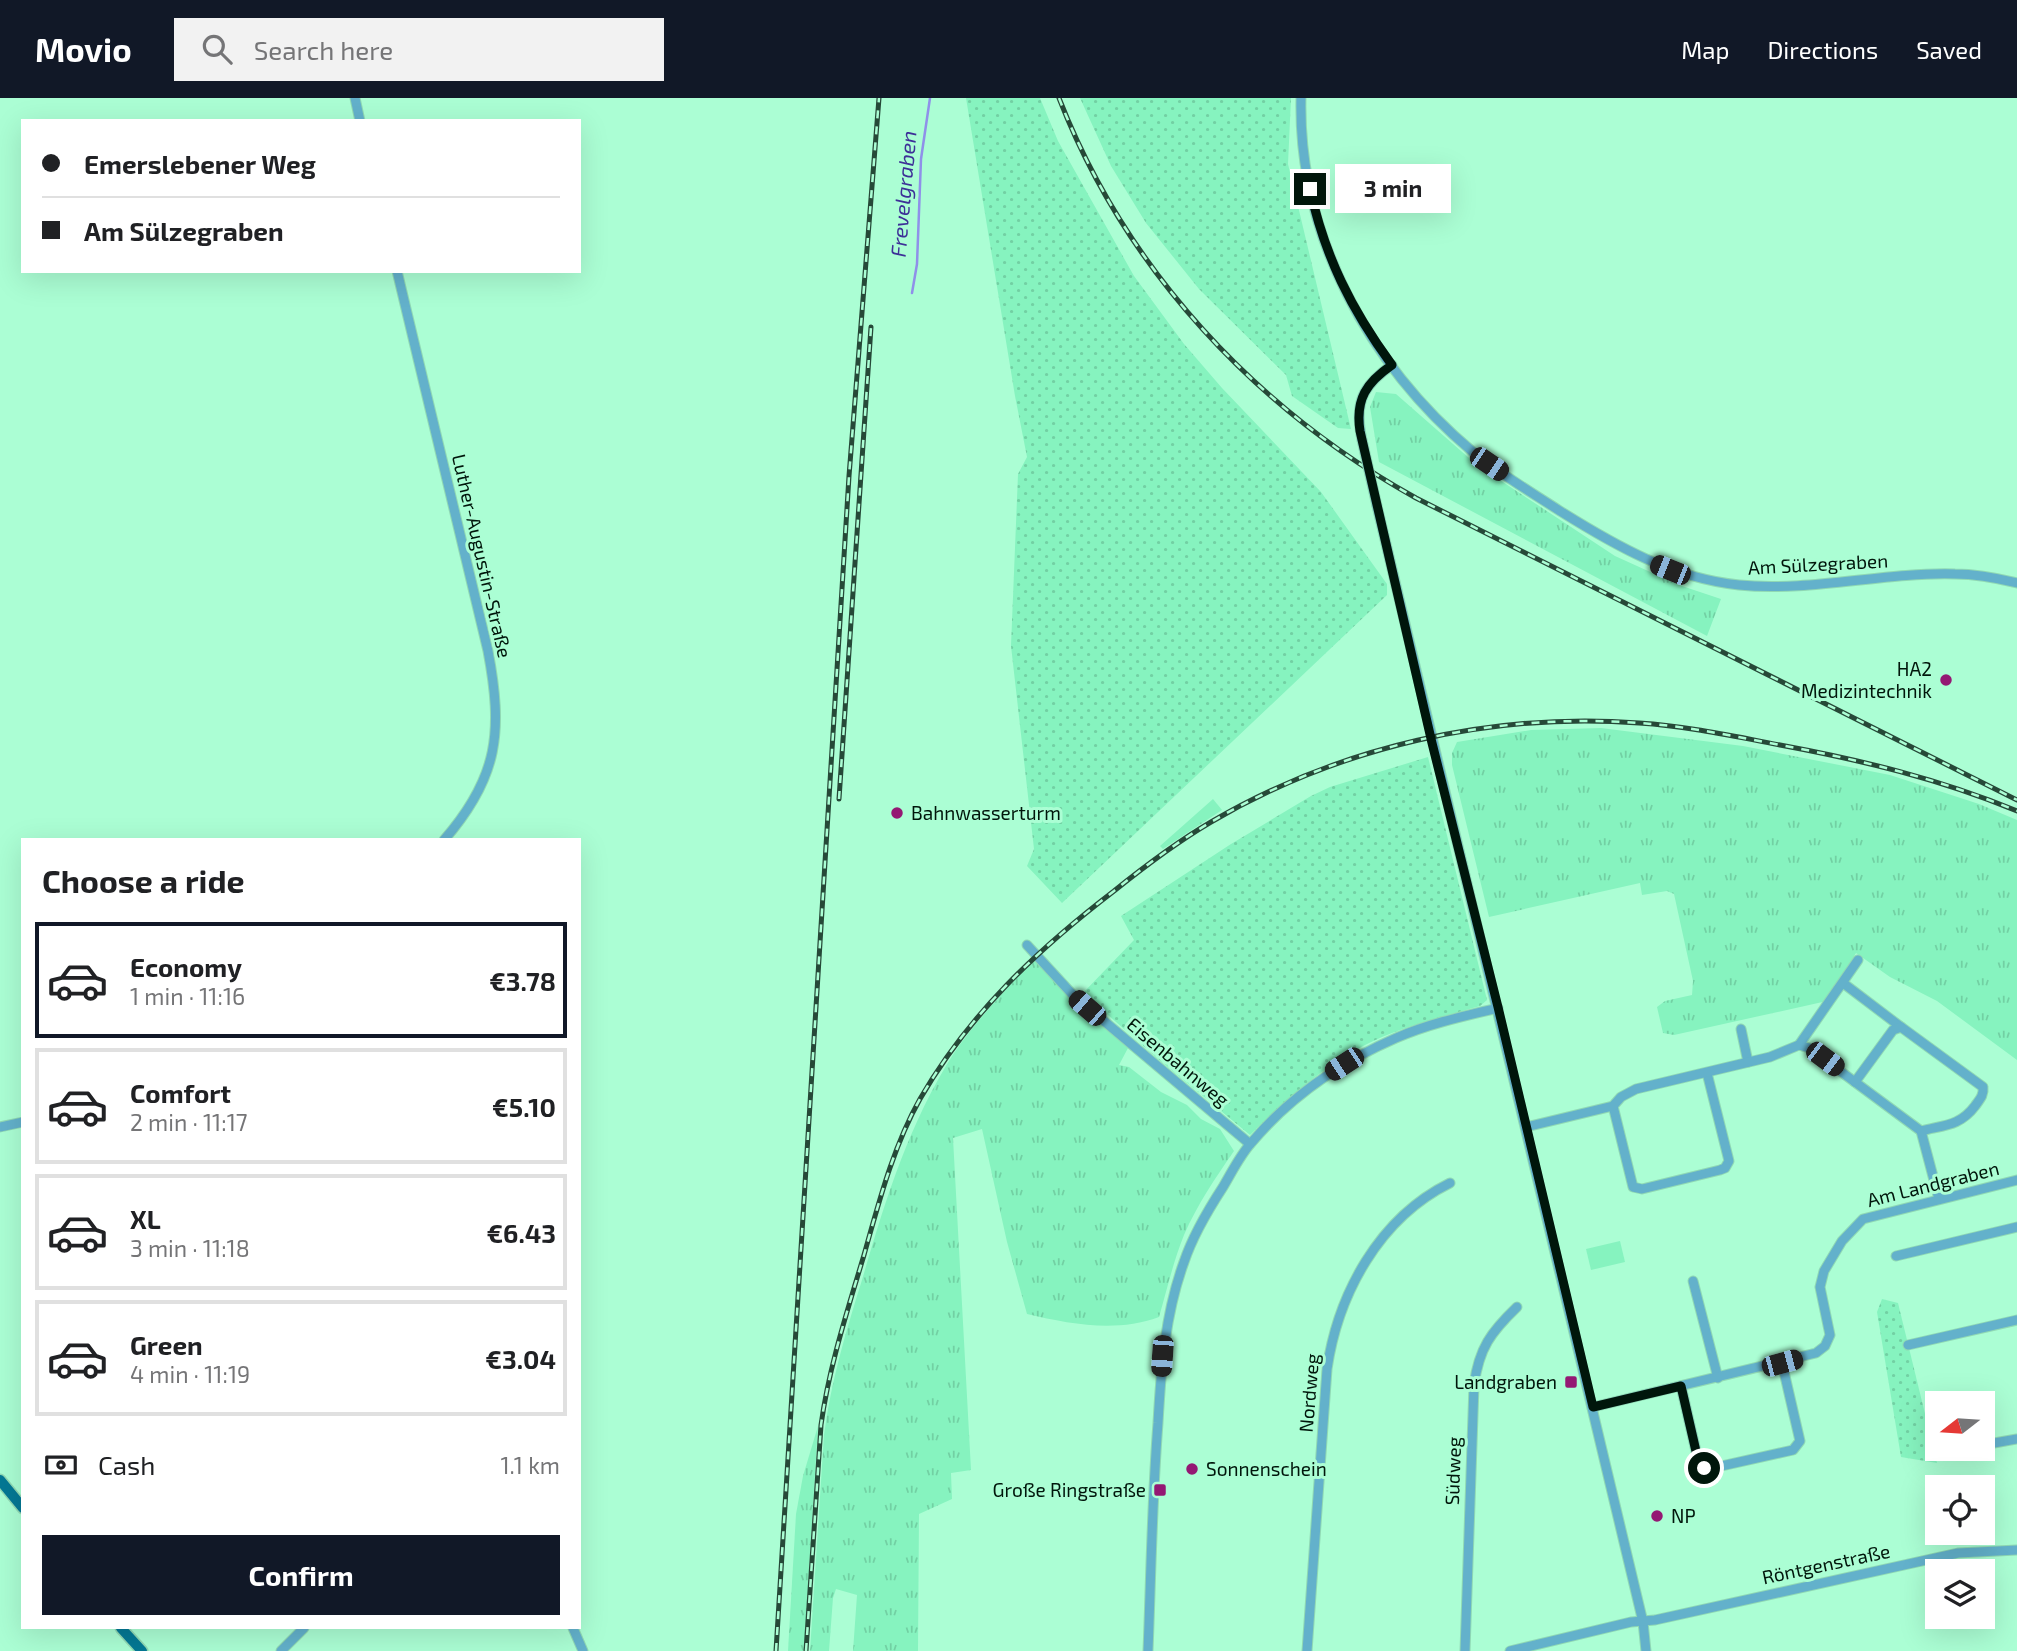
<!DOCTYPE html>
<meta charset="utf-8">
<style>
:root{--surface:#fff;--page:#f2f2f2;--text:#202124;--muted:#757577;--line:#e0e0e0;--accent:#111827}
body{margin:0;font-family:"Exo 2",sans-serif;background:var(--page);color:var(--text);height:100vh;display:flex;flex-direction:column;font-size:26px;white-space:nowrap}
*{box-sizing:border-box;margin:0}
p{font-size:23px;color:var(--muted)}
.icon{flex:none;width:38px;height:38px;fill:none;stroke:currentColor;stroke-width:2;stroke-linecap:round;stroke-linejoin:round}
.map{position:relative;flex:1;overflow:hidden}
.details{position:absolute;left:21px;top:740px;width:560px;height:791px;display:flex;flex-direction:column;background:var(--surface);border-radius:0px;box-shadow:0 7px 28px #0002}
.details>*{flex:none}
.guide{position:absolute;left:21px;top:21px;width:560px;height:154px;border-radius:0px;box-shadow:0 7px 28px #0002;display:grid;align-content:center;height:154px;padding:0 21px;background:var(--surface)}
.needle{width:46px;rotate:253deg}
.controls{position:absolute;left:1925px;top:1293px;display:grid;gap:14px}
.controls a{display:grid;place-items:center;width:70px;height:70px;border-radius:0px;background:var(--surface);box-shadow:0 7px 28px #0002;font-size:35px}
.end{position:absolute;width:32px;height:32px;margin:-16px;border:9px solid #00160b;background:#fff;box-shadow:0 0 0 4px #fff}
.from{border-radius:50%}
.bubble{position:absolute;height:49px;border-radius:0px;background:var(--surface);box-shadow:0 7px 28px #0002;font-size:23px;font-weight:700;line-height:49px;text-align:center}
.car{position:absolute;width:21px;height:42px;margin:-21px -10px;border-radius:9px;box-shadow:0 0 5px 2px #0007;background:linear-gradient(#222 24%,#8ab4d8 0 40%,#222 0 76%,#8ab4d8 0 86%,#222 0)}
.guide b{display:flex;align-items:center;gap:24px;height:66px;font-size:26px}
.guide b+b{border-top:2px solid var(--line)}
.guide i{width:18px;height:18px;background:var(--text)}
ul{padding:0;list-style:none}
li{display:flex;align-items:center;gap:21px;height:116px;margin:0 14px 10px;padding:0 7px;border:4px solid var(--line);border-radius:0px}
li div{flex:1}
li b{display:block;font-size:26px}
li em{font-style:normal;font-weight:700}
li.current{border-color:var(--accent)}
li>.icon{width:63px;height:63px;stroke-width:1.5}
h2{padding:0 21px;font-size:32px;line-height:84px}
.pay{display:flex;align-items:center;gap:18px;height:77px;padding:0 21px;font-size:26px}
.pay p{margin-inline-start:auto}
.cta{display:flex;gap:14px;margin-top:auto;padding:14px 21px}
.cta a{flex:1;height:80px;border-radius:0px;background:var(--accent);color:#fff;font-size:28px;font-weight:700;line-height:80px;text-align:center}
header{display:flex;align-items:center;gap:42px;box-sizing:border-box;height:98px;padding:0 35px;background:var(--accent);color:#fff}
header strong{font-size:33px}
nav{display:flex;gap:38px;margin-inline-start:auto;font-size:24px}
.search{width:490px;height:63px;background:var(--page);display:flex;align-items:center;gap:18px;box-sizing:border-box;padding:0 24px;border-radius:0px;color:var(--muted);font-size:26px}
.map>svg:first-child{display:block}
.grass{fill:url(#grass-tufts)}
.park{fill:url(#park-dots)}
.pitch{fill:#86f3bf}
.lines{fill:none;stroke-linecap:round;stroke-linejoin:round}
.stream{stroke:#8f90e9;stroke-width:2.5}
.minor-casing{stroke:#90d9b4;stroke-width:11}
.major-casing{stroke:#90d9b4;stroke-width:13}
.minor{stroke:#63b1cb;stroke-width:9}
.major{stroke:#047894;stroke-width:10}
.rail-casing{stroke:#264938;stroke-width:5}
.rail{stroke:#abfed4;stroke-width:2.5;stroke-dasharray:8;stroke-linecap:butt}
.minor-bridge-casing{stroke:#90d9b4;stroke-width:11;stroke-linecap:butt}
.minor-bridge{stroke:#63b1cb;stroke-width:9}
.route{stroke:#00160b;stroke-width:9}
.poi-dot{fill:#941873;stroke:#abfed4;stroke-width:2.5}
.labels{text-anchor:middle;stroke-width:6;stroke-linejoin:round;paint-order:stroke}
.street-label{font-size:19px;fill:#00160b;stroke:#abfed4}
.poi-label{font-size:19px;fill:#00160b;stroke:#abfed4;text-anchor:end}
.water-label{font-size:21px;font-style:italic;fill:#3d3097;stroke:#abfed4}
</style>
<header>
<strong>Movio</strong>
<div class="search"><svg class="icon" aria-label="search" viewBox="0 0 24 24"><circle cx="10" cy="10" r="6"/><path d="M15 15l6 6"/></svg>Search here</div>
<nav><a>Map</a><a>Directions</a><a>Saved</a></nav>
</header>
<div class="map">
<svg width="2017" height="1553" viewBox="0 0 2017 1553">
<defs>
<pattern id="grass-tufts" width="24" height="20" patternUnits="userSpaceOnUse" patternTransform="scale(1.75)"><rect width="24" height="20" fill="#86f3bf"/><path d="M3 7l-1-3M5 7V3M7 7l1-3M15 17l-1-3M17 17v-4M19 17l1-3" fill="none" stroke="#72d0a3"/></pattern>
<pattern id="park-dots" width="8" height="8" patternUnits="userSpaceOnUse" patternTransform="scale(1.75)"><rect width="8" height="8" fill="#86f3bf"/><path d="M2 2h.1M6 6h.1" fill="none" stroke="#72d0a3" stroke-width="1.8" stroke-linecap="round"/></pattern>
</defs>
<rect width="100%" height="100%" fill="#abfed4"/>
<g class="grass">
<polygon points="1376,294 1396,296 1477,367 1615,458 1679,487 1721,501 1707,538 1379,364 1370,309"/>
<polygon points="1601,630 1743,648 1890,677 1979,706 2017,722 2017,962 1937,903 1890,879 1856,855 1827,903 1674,937 1663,935 1657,909 1665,903 1692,897 1693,883 1674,796 1667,793 1642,797 1640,785 1489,819 1452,667 1452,655 1457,644 1531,632"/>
<polygon points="1213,701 1222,712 1163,751 1160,748"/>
<path d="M1034,861L1069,900L1128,950L1119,967L1129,969L1161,994L1187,1007L1201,1021L1220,1031L1234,1053C1216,1079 1197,1107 1184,1137C1173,1164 1167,1192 1159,1219C1116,1235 1070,1226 1027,1216L1007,1144L982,1031L953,1040L971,1372L951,1375L952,1401L919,1416L918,1553H853L857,1497L836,1491L833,1500L829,1553H810L824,1337C831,1283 846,1233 862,1182C885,1103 909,1025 954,955C977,921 1007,891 1034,861Z"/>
<polygon points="818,1328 804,1553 788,1553 796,1416 803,1378"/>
</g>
<g class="park">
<polygon points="966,0 1040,0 1058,43 1134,178 1184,246 1222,290 1321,394 1387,486 1387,497 1062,805 1027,768 1034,751 1011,548 1018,376 1027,359 1015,298"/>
<polygon points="1080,0 1291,0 1288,66 1351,331 1338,330 1292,298 1286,277 1199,191 1146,125 1111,68"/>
<path d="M1428,659L1487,902L1480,908C1441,919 1400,929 1363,948C1320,971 1284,1003 1250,1037L1157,960L1083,895L1134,842L1121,818L1231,746L1311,698L1330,689Z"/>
<polygon points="1882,1201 1898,1205 1937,1365 1901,1359 1877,1214"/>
</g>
<polygon class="pitch" points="1620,1143 1625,1164 1591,1172 1586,1151"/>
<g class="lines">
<polyline class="stream" points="912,195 917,166 921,61 930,0"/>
<defs>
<g id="minor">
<polyline points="355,0 360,23"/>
<path d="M1301,0C1298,137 1369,267 1473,354C1500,376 1531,394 1560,413C1616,448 1672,480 1739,487C1811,494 1882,474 1955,476C1975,476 1997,480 2017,485"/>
<path d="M397,173L488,553C503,633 499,679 444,742"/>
<path d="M1362,342C1354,305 1362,288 1392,267"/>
<polyline points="1377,408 1643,1524 1646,1553"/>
<polyline points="1027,847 1073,897 1250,1046"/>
<polyline points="1843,885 1901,929"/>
<polyline points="1741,931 1748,964"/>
<polyline points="1799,947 1809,950 1921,1033 1939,1101"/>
<path d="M1855,984L1893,932L1901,929L1983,989C1984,997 1980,1001 1975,1008C1960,1028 1944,1027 1921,1033"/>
<polyline points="1613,1008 1633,1089 1642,1091 1720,1072 1725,1070 1729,1063 1707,975"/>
<polyline points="0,1029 23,1024"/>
<polyline points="1526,1029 1613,1008 1621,999 1636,991 1770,959 1799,947 1858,862"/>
<polyline points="1896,1158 2017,1129"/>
<polyline points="1693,1183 1718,1280"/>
<polyline points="1908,1247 2017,1222"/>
<polyline points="1681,1288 1698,1362 1700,1367 1708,1371 1793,1352 1800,1343 1782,1265"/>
<polyline points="1593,1309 1816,1255 1825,1248 1830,1237 1820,1189 1824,1173 1842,1143 1863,1121 2017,1082"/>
<polyline points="1983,1347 2017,1341"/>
<polyline points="573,1530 583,1553"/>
<polyline points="281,1553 304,1530"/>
<path d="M1148,1553C1151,1477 1152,1401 1158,1325C1161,1271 1165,1216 1184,1164C1193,1137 1208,1112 1223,1089C1232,1074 1240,1057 1252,1044C1291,998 1341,964 1396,940C1428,926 1464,918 1498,910"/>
<path d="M1307,1553L1327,1271C1338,1196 1379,1120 1450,1085"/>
<path d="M1465,1553L1474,1287C1479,1250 1491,1234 1517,1209"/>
<polyline points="1510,1553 1631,1524 1655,1522 1958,1455 2017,1452"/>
</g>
<g id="major">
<polyline points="0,1382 23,1410"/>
<polyline points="121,1530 142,1553"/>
</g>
</defs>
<use href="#minor" class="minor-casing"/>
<use href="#major" class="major-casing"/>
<use href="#minor" class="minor"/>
<use href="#major" class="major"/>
<defs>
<g id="rail">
<path d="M1059,0C1126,172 1256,311 1416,400L2017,702"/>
<polyline points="839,701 871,229"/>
<polyline points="776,1553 849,378 879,0"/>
<path d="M806,1553L821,1327C829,1269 847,1214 864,1157C879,1104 893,1049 920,1001C969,916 1037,852 1114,793C1145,768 1177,744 1211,724C1339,649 1491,614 1639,625C1686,628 1733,638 1780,647C1861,662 1940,681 2017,713"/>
</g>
</defs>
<use href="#rail" class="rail-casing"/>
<use href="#rail" class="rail"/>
<defs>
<polyline id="minor-bridge" points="1362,342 1377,408"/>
</defs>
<use href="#minor-bridge" class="minor-bridge-casing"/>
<use href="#minor-bridge" class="minor-bridge"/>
</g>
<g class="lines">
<path class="route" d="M1310,91C1325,159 1351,211 1392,267C1367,284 1355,301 1360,333L1432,645L1498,909L1593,1309L1681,1288L1698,1362L1704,1370"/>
</g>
<g class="poi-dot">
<circle cx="1946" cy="582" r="7"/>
<circle cx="897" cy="715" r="7"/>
<rect x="1564" y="1277" width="14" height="14" rx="3.5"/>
<circle cx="1192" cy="1371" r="7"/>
<rect x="1153" y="1385" width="14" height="14" rx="3.5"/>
<circle cx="1657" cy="1418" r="7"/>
</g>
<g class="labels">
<g class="street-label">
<text transform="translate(482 458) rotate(77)" y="7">Luther-Augustin-Straße</text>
<text transform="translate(1818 466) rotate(-3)" y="7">Am Sülzegraben</text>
<text transform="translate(1178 964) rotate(40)" y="7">Eisenbahnweg</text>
<text transform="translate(1933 1086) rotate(-14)" y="7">Am Landgraben</text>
<text transform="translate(1309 1295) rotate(-85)" y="7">Nordweg</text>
<text transform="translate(1453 1373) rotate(-88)" y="7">Südweg</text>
<text transform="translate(1826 1466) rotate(-12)" y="7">Röntgenstraße</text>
</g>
<g class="poi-label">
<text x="1932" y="578">HA2<tspan x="1932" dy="22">Medizintechnik</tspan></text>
<text x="911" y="722" text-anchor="start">Bahnwasserturm</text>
<text x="1557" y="1291">Landgraben</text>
<text x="1206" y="1378" text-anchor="start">Sonnenschein</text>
<text x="1146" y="1399">Große Ringstraße</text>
<text x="1671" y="1425" text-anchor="start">NP</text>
</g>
<g class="water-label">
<text transform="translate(904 96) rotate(-85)" y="7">Frevelgraben</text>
</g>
</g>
</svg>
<div class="controls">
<a><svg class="needle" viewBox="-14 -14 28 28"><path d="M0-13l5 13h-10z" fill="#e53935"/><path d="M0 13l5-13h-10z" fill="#757577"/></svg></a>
<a><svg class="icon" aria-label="locate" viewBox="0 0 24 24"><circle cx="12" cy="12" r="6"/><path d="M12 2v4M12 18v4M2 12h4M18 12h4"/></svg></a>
<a><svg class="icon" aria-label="layers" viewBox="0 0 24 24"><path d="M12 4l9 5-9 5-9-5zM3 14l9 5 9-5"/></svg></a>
</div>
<i class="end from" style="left:1704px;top:1370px"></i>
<i class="end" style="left:1310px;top:91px"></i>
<div class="bubble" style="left:1335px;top:66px;width:116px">3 min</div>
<i class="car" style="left:1489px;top:366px;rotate:124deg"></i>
<i class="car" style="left:1670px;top:472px;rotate:292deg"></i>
<i class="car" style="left:1087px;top:910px;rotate:311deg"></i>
<i class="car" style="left:1825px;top:961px;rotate:127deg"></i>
<i class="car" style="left:1344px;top:966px;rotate:237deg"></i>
<i class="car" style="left:1162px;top:1258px;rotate:184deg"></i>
<i class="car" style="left:1782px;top:1265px;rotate:75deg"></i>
<div class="guide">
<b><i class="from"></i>Emerslebener Weg</b>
<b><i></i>Am Sülzegraben</b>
</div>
<section class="details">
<h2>Choose a ride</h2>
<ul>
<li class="current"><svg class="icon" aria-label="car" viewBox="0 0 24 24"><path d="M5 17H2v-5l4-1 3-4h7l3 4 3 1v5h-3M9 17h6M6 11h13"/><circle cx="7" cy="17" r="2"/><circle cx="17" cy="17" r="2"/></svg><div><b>Economy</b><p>1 min · 11:16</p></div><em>€3.78</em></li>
<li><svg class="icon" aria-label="car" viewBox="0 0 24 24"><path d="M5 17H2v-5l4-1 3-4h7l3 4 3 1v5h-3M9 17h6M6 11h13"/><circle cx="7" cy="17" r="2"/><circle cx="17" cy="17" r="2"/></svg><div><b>Comfort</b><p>2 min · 11:17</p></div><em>€5.10</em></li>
<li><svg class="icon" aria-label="car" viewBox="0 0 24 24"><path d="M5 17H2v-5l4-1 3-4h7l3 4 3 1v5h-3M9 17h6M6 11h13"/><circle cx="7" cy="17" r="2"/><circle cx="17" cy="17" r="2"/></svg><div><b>XL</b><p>3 min · 11:18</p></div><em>€6.43</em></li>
<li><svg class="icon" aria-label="car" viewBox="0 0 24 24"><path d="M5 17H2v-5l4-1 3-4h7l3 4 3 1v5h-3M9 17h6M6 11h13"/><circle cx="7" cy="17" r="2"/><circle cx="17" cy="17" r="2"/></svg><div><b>Green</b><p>4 min · 11:19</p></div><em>€3.04</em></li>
</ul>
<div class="pay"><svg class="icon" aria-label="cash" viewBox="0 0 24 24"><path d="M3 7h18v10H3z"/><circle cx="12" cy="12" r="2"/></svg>Cash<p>1.1 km</p></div>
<div class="cta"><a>Confirm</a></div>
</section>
</div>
